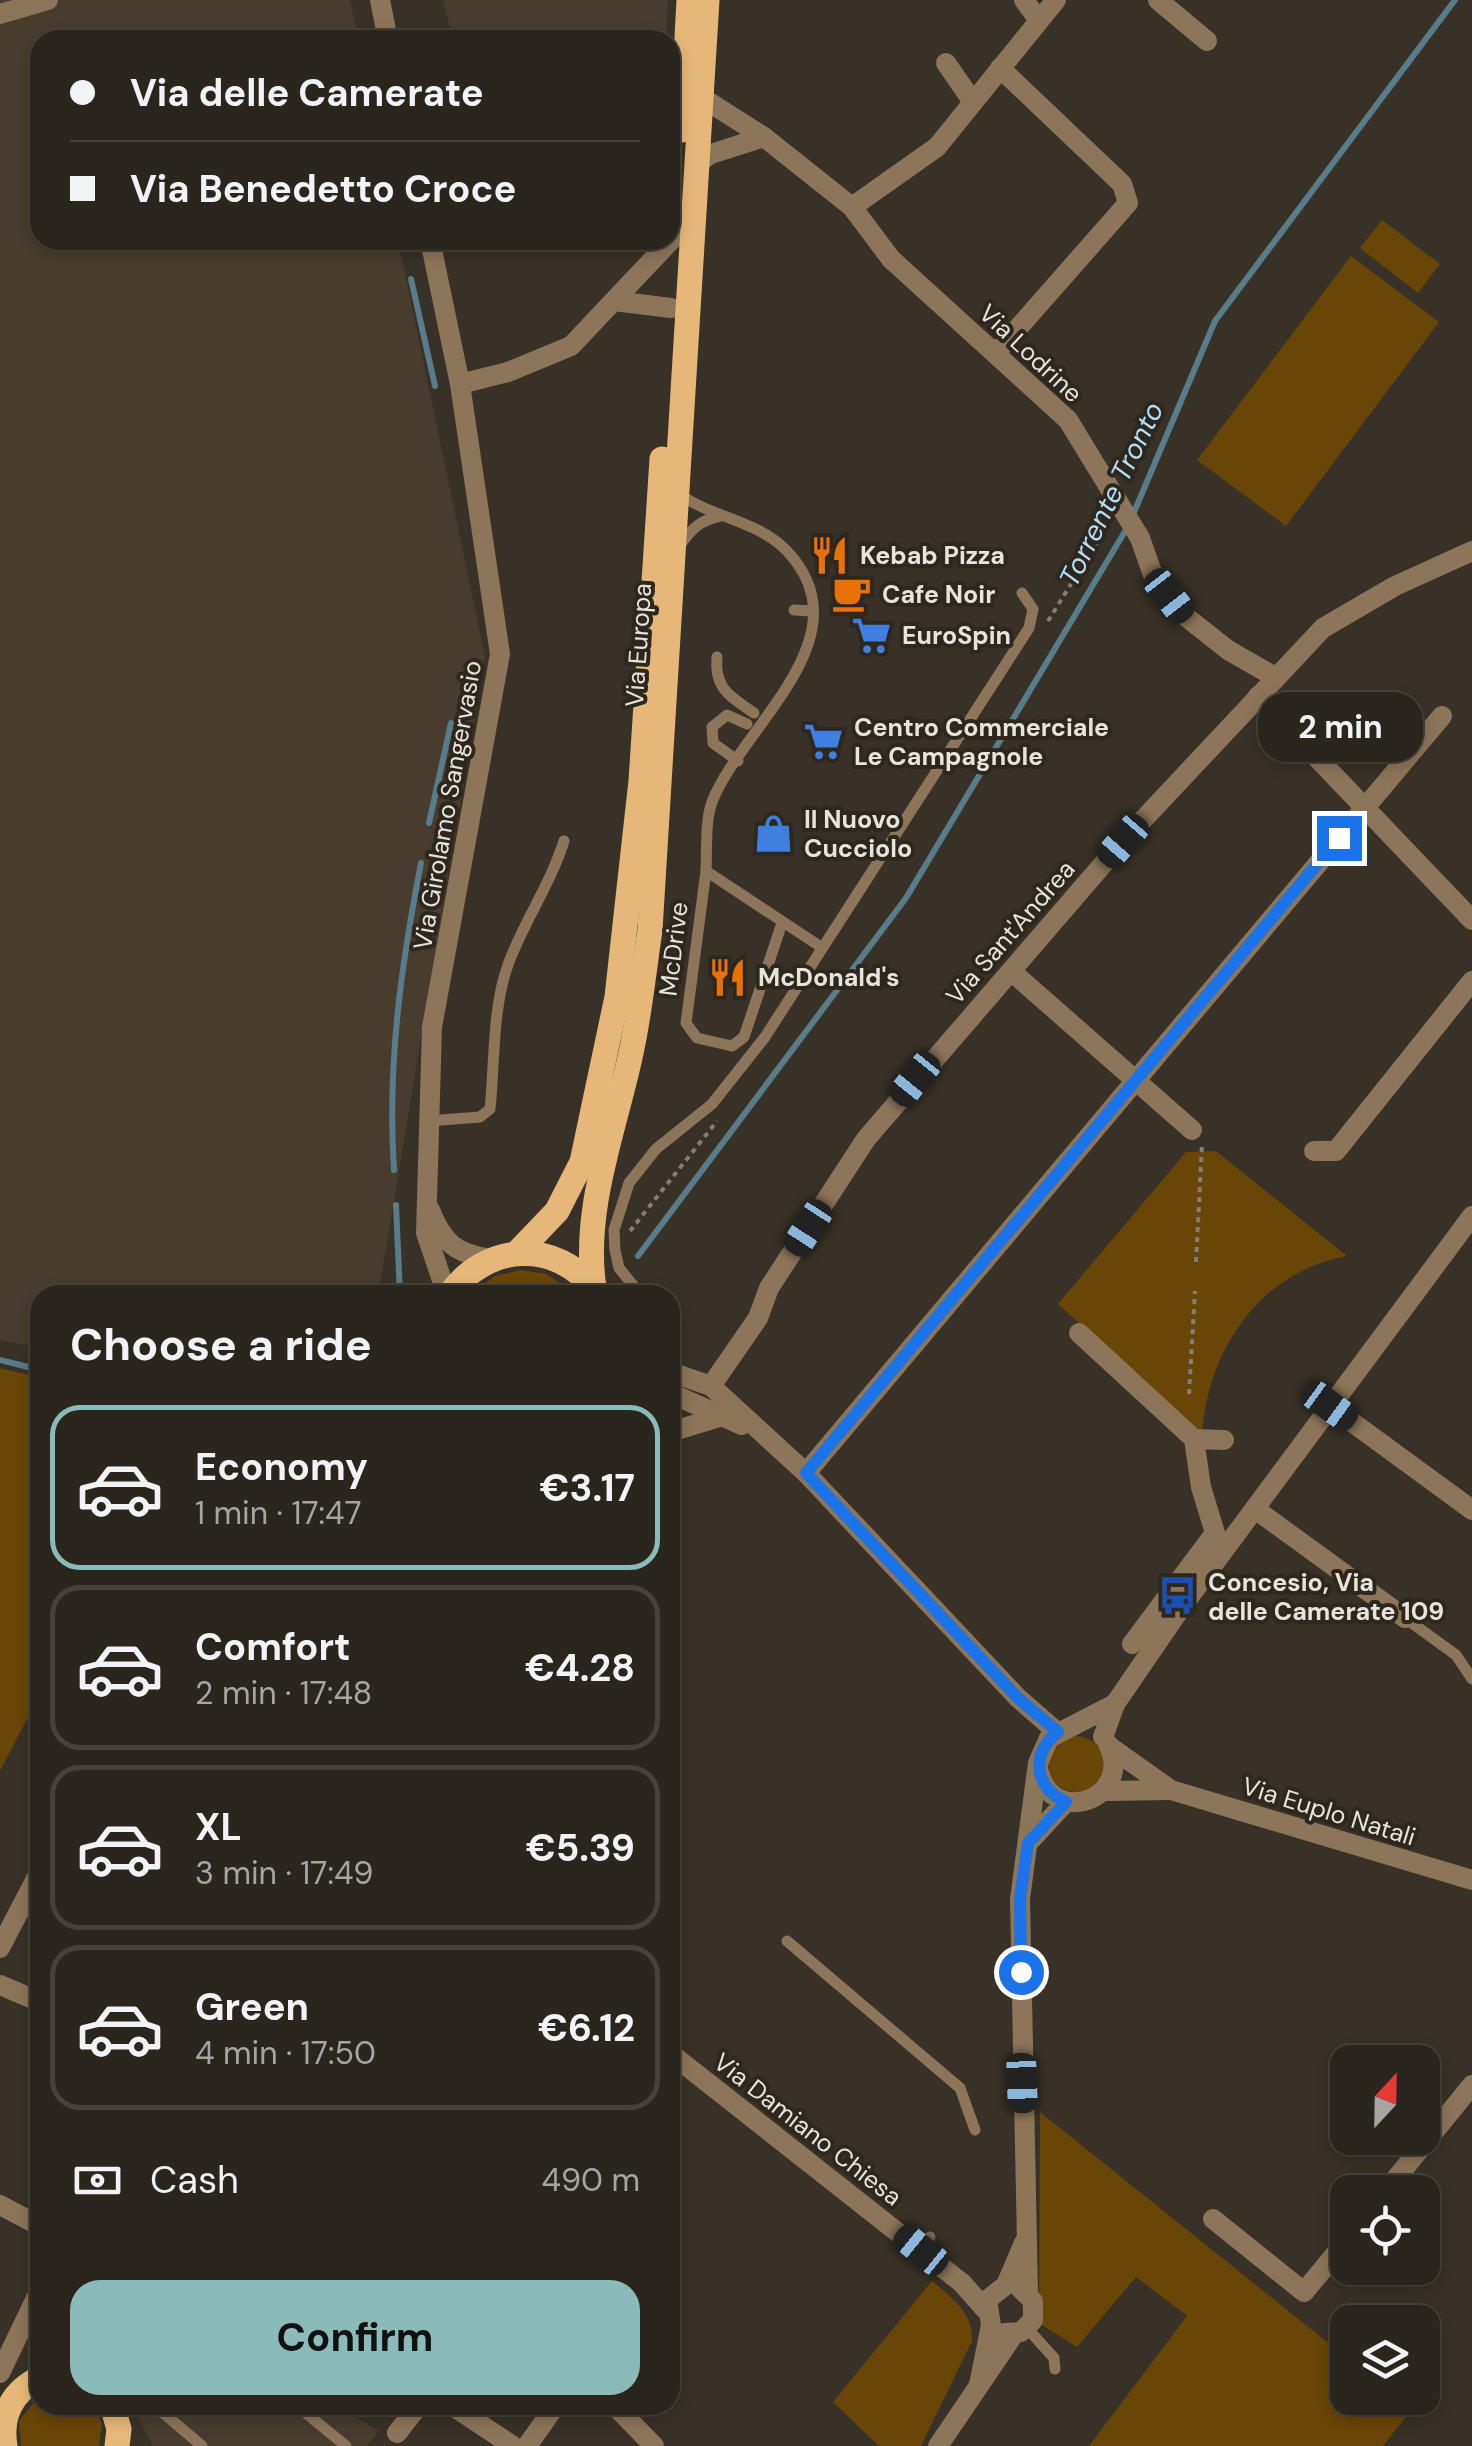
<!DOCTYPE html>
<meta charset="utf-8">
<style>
:root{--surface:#2a251d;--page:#322d26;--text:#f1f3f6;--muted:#a5a5a4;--line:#46423b;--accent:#8bbbb9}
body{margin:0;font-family:"DM Sans",sans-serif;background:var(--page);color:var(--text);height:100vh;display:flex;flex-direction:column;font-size:38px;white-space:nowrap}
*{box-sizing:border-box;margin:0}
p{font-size:32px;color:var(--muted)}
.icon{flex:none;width:55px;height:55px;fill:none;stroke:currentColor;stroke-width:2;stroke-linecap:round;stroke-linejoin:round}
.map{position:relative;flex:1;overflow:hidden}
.sheet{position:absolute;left:30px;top:1285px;width:650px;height:1130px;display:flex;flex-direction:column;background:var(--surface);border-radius:30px;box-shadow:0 5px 15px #0003,0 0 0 2px var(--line)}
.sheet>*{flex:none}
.hud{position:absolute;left:30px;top:30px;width:650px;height:220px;border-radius:30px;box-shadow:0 5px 15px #0003,0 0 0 2px var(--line);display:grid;align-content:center;height:220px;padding:0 40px;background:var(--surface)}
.needle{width:65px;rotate:22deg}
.controls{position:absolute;left:1330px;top:2045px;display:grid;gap:20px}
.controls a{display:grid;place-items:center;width:110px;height:110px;border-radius:20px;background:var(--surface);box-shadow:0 5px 15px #0003,0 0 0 2px var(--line);font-size:50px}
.end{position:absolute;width:45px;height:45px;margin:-22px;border:12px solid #1a73e8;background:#fff;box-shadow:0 0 0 5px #fff}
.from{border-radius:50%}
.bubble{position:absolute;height:70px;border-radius:30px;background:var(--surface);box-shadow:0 5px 15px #0003,0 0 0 2px var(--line);font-size:32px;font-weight:700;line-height:70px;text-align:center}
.car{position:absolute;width:30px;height:60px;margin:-30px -15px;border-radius:12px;box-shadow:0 0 8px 2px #0007;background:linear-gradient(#222 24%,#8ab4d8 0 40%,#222 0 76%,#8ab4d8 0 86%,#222 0)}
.hud b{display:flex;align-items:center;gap:35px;height:95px;font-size:38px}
.hud b+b{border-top:2px solid var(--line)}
.hud i{width:25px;height:25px;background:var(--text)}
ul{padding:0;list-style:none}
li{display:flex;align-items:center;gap:30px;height:165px;margin:0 20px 15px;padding:0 20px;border:5px solid var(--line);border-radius:30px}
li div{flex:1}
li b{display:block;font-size:38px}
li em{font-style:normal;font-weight:700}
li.on{border-color:var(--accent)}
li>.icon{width:90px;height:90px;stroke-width:1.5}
h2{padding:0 40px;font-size:45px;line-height:120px}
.pay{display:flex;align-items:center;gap:25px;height:110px;padding:0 40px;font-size:38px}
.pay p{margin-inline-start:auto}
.primary-button{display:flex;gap:20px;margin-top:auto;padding:20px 40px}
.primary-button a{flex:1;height:115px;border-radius:30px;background:var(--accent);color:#111;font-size:40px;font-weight:700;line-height:115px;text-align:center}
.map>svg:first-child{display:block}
.built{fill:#473c2d}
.green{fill:#694608}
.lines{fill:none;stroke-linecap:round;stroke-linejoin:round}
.stream{stroke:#597b8a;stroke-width:6}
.path{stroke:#847e76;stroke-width:4;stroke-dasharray:5 5;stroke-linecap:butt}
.lane{stroke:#8c7558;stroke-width:11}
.street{stroke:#8c7558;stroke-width:20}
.primary{stroke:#e6b779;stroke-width:25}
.route{stroke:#1a73e8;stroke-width:12}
.labels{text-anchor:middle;stroke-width:8;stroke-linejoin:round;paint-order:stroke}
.street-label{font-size:25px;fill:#e8e4dd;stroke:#2e271e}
.poi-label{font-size:25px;font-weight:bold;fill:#e8e4dd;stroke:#2e271e;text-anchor:start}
.water-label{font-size:28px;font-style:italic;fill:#b4dff9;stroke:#2e271e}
</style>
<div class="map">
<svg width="1472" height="2446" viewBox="0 0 1472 2446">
<rect width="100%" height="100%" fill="#383127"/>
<g class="built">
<polygon points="0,0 350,0 358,40 40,40 40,240 398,240 485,657 378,1295 40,1295 40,1348 0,1340"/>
<polygon points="443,0 668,0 666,40 453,40"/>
<polygon points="335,2405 379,2431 367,2446 153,2446 132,2406"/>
</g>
<g class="green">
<polygon points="1382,220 1440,264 1418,293 1360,248"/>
<polygon points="1351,256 1439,322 1286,526 1197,460"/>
<path d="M1216,1151L1347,1256C1260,1272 1208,1349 1202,1434L1058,1304L1186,1152Z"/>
<polygon points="521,1270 547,1274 576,1295 470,1295 495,1276"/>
<polygon points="0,1368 40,1378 40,1694 0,1771"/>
<circle cx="1076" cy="1764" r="28"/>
<polygon points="1040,2112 1347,2358 1348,2398 1398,2398 1412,2409 1383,2446 1089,2446 1187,2316 1136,2277 1077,2347 1039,2323"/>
<path d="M932,2281C953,2299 973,2312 972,2341L921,2446H879L833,2402Z"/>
<polygon points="40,2395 40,2405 92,2405 102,2423 99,2446 21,2446 19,2421"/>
</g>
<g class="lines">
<g class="stream">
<polyline points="411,279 435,386"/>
<polyline points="1132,517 1215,321 1455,0"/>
<polyline points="429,823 451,723"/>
<path d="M394,1170C387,1065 401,966 421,863"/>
<polyline points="396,1205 400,1295"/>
<polyline points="638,1256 906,898 1127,528"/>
<polyline points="0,1360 40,1370"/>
</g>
<g class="path">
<polyline points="1048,621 1109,523"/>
<polyline points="630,1231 717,1121"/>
<polyline points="1196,1262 1202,1145"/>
<polyline points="1189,1394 1195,1291"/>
</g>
<g class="lane">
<path d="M679,494C713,518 757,520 787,551C868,637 741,727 712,802C705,821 707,850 706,871L821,947"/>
<path d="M679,547C691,529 700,520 721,516"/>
<polyline points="794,610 811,611"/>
<path d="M717,657C714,689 730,696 754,713"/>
<polyline points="738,761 713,743 712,727 727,715 747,724"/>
<polyline points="706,871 686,1023 697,1038 732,1046 744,1037 782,923"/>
<path d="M429,1121L480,1117L490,1109C495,1061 492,1007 509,962C525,920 550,885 564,841"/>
<polyline points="641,1295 619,1268 615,1250 614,1230 629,1183 656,1149 712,1104 765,1037 1029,628 1033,609 1022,593"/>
<polyline points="1405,1618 1456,1655 1472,1679"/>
<polyline points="787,1941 960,2088 975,2130"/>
<polyline points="921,2250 930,2237"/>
<polyline points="1027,2328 1054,2358 1055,2369"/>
<polyline points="154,2405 202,2446"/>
<polyline points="296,2405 346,2446"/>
</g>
<g class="street">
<polyline points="380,0 388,40"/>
<polyline points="1024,0 1037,18"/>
<polyline points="1158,0 1207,41"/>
<polyline points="0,14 48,0"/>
<polyline points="946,63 973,102"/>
<polyline points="701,97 764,137 852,207 891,259 1068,420 1140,538 1153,575 1185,616 1228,650 1275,677"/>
<polyline points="697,163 711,154 764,137"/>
<polyline points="852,207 937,147 1056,0"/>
<polyline points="430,240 460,384 500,654 432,1027 426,1233 447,1295"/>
<polyline points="614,301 671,308"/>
<polyline points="997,352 1128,203 1122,184 1000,68"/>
<polyline points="460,384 508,372 571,346 676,235"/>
<polyline points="1258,696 1472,920"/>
<polyline points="1011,971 1192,1130"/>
<polyline points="1314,1151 1336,1151 1472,981"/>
<path d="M430,1210C443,1243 456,1254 491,1259"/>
<polyline points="1079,1333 1194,1439 1201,1487 1215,1533 1132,1644"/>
<polyline points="670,1372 711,1386 806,1473 1018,1698 1057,1732"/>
<polyline points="711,1386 758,1318 769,1288 866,1139 1123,841 1323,628 1395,586 1472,551"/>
<polyline points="670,1393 742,1425"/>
<polyline points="1330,1406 1472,1510"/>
<polyline points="670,1432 723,1416"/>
<polyline points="1194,1439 1224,1440"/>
<polyline points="806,1473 1442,716"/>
<polyline points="1255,1509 1405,1618"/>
<polyline points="1103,1737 1115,1704 1178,1612 1472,1216"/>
<polyline points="1110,1747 1171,1790 1472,1880"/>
<path d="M1039,1772C1054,1829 1135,1797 1108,1744"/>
<polyline points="1106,1791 1169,1790"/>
<polyline points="1028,1843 1066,1802"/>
<polyline points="0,1948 40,1871"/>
<polyline points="0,1985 40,2002"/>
<polyline points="670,2053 962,2283 985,2309"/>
<polyline points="1385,2192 1472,2085"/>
<polyline points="0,2205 40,2226"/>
<polyline points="1213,2219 1304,2292 1348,2239"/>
<polyline points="1028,2292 1020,1899 1038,1763 1049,1738 1115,1704"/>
<polyline points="1004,2333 1021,2332 1033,2320 1033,2301 1018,2286"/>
<polyline points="0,2373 40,2290"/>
<polyline points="979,2385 991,2325 987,2300 1006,2285 1024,2243"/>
<polyline points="451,2405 513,2446"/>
<polyline points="614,2405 654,2446"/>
<polyline points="397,2433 419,2405"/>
<polyline points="527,2446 556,2405"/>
<polyline points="938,2446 1014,2334"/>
</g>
<g class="primary">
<polyline points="682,130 689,0"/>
<polyline points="517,1253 557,1211 582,1162 617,997 641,781 662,459"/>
<path d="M594,1288C582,1209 615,1129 631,1053C640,1012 644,970 650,930L707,0"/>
<path d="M449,1295C486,1243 556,1238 596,1291"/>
<polyline points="112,2405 119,2429 117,2446"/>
<path d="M5,2446C0,2416 12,2391 40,2378"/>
</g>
</g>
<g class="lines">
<path class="route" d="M1021,1972L1020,1898L1028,1843L1066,1802C1034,1788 1030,1753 1058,1732L1018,1698L806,1473L1339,838"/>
</g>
<defs>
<symbol id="restaurant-bare" viewBox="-9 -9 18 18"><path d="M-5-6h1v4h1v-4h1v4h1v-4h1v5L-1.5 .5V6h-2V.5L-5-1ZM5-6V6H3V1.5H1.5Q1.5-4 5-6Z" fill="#e8710a" stroke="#2e271e" stroke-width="2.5" paint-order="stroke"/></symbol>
<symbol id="cafe-bare" viewBox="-9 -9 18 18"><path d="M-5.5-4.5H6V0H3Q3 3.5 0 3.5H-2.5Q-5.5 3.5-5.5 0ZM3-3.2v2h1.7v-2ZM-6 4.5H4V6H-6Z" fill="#e8710a" stroke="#2e271e" stroke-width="2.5" paint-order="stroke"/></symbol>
<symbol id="supermarket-bare" viewBox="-9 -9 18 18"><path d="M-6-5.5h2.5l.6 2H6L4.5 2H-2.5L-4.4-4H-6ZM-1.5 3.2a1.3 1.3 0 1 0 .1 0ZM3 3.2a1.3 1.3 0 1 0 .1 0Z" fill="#3f7fe0" stroke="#2e271e" stroke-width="2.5" paint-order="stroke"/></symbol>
<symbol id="shop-bare" viewBox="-9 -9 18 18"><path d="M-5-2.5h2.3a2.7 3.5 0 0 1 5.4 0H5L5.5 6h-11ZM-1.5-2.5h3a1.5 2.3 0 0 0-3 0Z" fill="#3f7fe0" stroke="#2e271e" stroke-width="2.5" paint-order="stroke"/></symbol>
<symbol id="bus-bare" viewBox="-9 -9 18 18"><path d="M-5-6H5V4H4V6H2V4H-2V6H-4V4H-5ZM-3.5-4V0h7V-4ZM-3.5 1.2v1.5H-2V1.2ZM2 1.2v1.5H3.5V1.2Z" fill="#1a4fb4" stroke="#2e271e" stroke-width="2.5" paint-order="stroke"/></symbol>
</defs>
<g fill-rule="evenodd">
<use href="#restaurant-bare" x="802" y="528" width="55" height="55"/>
<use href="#cafe-bare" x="824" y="566" width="55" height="55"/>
<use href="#supermarket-bare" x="844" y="608" width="55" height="55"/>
<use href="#supermarket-bare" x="796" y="714" width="55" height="55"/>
<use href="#shop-bare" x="746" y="806" width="55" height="55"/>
<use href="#restaurant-bare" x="700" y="950" width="55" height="55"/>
<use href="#bus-bare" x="1150" y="1568" width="55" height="55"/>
</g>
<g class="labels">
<g class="street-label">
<text transform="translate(1031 353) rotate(43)" y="9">Via Lodrine</text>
<text transform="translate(638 645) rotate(-86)" y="9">Via Europa</text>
<text transform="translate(447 805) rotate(-80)" y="9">Via Girolamo Sangervasio</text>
<text transform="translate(1010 932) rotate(-49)" y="9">Via Sant'Andrea</text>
<text transform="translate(673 949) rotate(-83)" y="9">McDrive</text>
<text transform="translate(1329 1811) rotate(17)" y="9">Via Euplo Natali</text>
<text transform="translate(808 2129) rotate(38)" y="9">Via Damiano Chiesa</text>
</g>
<g class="poi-label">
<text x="860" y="564">Kebab Pizza</text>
<text x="882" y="603">Cafe Noir</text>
<text x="902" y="644">EuroSpin</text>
<text x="854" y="736">Centro Commerciale<tspan x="854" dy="29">Le Campagnole</tspan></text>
<text x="804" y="828">Il Nuovo<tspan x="804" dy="29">Cucciolo</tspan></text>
<text x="758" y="986">McDonald's</text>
<text x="1208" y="1591">Concesio, Via<tspan x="1208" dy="29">delle Camerate 109</tspan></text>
</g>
<g class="water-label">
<text transform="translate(1111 494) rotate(-64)" y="10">Torrente Tronto</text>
</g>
</g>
</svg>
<div class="controls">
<a><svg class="needle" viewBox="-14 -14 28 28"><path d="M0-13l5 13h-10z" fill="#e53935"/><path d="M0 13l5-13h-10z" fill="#a5a5a4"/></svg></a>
<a><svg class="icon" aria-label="locate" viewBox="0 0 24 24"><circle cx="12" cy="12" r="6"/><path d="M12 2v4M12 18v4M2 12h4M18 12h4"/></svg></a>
<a><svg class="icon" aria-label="layers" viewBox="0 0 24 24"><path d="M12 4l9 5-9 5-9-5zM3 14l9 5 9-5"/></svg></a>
</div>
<i class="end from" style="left:1021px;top:1972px"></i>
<i class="end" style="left:1339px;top:838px"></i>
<div class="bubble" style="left:1258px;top:692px;width:165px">2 min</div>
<i class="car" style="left:1169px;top:596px;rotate:142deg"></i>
<i class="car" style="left:1123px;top:841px;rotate:221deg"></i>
<i class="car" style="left:915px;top:1079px;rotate:219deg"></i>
<i class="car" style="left:808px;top:1228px;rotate:213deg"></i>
<i class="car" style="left:1330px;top:1406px;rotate:126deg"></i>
<i class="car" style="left:1022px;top:2083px;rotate:178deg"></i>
<i class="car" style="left:921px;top:2250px;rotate:309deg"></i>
<div class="hud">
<b><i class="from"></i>Via delle Camerate</b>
<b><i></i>Via Benedetto Croce</b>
</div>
<section class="sheet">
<h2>Choose a ride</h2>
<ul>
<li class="on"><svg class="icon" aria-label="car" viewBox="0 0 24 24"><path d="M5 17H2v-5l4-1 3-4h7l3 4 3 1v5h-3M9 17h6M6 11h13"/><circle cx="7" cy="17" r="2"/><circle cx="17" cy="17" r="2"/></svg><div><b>Economy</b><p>1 min · 17:47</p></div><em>€3.17</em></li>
<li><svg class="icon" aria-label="car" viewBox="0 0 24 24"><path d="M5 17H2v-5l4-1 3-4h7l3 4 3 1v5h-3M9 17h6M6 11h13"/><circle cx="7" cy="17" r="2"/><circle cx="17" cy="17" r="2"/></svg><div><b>Comfort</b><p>2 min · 17:48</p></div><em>€4.28</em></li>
<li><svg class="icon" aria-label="car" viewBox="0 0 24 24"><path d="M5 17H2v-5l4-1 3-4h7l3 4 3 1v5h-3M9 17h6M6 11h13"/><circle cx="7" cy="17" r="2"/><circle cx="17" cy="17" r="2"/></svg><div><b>XL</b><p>3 min · 17:49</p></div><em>€5.39</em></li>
<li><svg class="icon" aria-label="car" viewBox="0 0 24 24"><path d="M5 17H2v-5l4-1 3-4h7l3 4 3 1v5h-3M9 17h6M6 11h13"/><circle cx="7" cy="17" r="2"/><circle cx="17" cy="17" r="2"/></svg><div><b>Green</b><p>4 min · 17:50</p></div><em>€6.12</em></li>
</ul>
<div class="pay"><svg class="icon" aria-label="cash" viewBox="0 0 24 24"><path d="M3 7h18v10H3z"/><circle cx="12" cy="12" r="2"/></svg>Cash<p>490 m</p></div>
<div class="primary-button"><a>Confirm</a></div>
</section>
</div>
